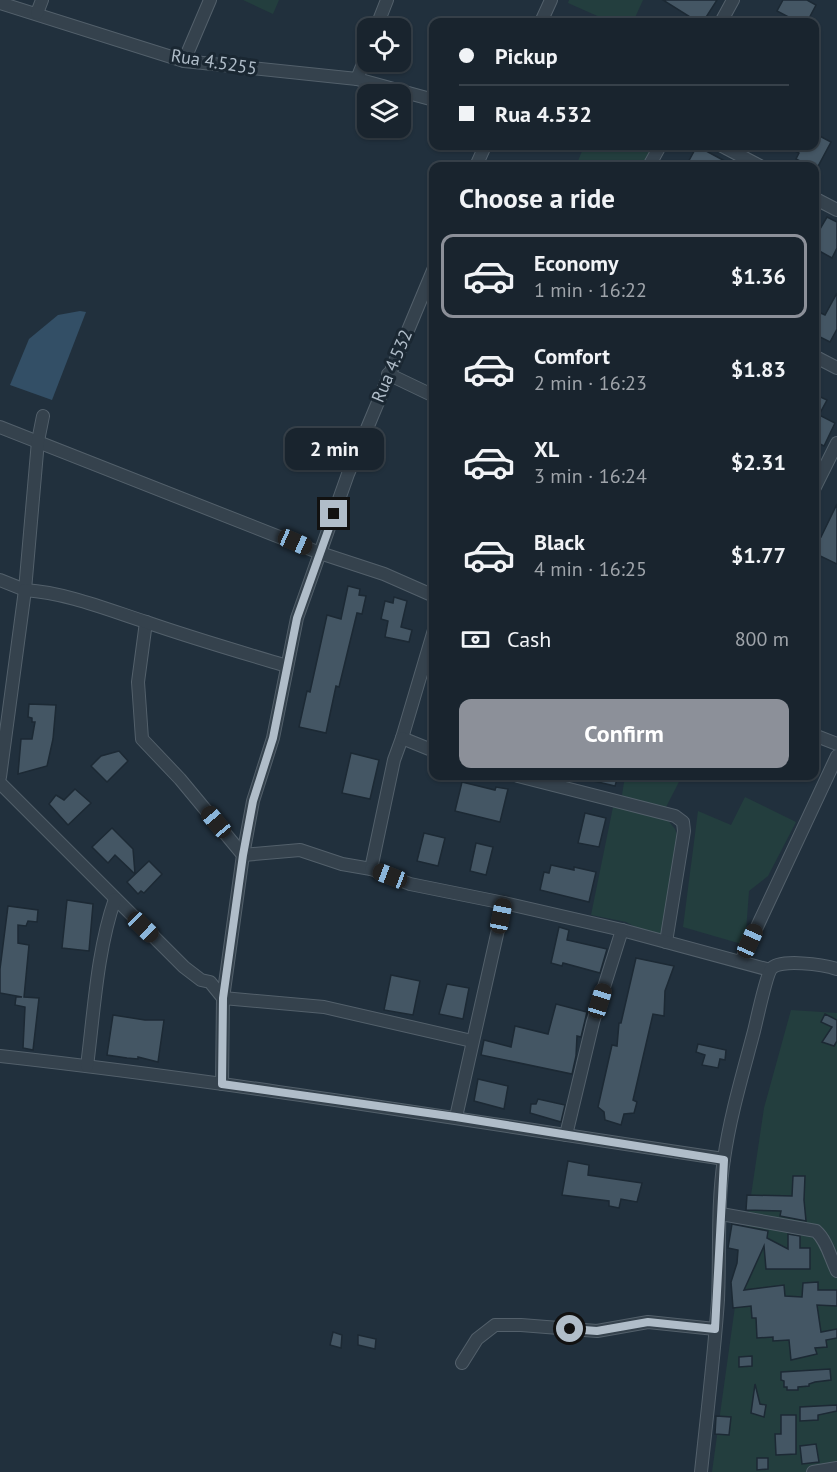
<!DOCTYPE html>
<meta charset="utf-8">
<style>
:root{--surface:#19242e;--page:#26303a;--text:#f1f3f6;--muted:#9fa4aa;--line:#37414a;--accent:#8c9099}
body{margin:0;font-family:"PT Sans",sans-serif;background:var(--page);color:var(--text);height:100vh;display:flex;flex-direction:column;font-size:22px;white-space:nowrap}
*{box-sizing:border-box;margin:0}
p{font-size:20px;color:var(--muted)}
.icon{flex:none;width:33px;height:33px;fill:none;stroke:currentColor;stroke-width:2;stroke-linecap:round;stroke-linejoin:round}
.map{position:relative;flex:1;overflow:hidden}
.side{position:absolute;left:429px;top:162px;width:390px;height:618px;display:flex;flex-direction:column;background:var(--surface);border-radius:12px;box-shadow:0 2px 4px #0004,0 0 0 2px var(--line)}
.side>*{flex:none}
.guide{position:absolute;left:429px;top:18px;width:390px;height:132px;border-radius:12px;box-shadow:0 2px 4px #0004,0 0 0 2px var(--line);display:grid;align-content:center;height:132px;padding:0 30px;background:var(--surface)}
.tools{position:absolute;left:357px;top:18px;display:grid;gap:12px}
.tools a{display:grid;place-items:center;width:54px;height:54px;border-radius:12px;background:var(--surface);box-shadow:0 2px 4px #0004,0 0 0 2px var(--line);font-size:30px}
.end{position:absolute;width:27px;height:27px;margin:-14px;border:8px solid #b0bdc9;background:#111;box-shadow:0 0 0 3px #111}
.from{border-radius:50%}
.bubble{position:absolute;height:42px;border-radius:12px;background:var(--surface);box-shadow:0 2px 4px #0004,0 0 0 2px var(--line);font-size:20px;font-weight:800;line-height:42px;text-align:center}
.car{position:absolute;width:18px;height:36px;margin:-18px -9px;border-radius:8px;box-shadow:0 0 4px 2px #0007;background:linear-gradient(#222 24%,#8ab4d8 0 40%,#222 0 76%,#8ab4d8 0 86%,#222 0)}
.guide b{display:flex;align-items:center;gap:21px;height:57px;font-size:22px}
.guide b+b{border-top:2px solid var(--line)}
.guide i{width:15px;height:15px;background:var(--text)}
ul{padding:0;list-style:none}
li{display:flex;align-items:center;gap:18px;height:84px;margin:0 12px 9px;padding:0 18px;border:3px solid transparent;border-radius:12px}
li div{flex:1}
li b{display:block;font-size:22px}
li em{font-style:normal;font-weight:800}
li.active{border-color:var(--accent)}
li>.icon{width:54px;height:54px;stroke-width:1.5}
h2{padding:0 30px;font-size:27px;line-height:72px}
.pay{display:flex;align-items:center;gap:15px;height:66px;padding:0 30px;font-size:22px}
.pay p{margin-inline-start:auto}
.primary-button{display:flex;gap:12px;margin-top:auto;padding:12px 30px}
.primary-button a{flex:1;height:69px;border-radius:12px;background:var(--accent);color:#fff;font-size:24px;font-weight:800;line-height:69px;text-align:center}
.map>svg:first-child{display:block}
.green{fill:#233e3e}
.water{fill:#334f66}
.building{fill:#445664;stroke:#1c2934;stroke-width:1.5}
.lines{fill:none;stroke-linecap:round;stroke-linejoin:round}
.minor-casing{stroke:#53606b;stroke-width:14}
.minor{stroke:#35424d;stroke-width:12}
.route{stroke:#b0bdc9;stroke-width:8}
.labels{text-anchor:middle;stroke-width:6;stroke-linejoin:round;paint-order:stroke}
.street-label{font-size:18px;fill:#b0bdc9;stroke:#1a2732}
</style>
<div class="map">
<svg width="837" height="1472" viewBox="0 0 837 1472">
<rect width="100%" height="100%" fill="#21303d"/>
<g class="green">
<polygon points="243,0 279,0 273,14"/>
<polygon points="569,0 643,0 633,22 611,22 568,3"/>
<polygon points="584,146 652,146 642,166 576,166"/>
<polygon points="625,776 682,776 666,807 642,804 622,795"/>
<polygon points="745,797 796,822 768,876 749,891 745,945 683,927 698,811 731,825"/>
<polygon points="613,807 667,819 675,829 678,837 662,934 641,930 626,922 591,915"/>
<polygon points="791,1010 837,1013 837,1472 712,1472 742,1256 764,1108"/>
</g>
<polygon class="water" points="80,311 86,312 52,400 10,385 29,339 58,315"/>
<g class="building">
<polygon points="663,0 717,0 703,22 698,22"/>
<polygon points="783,0 807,0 816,5 807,22 798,22 777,11"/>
<polygon points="814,133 831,142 816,170 814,166 810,166 796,159 799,153 786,146 814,146"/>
<polygon points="697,146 734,166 686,166"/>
<polygon points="827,217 837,222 837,248 832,258 814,248 814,239"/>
<polygon points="837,293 837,329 830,342 814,334 814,310 825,315"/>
<polygon points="814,394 827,400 819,415 835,423 824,446 814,441"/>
<polygon points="837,504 837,564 814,553 814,547 819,536 821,537"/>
<polygon points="348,586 360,589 359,595 366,596 362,614 357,613 339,687 336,686 326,733 299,727 307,691 310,692 327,615 341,619"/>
<polygon points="394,597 407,601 401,627 412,630 409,642 385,637 388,621 381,619 385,601 393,603"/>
<polygon points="29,704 56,705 53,739 47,766 18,774 21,739 32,739 35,722 32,722 32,718 28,717"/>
<polygon points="119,751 128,761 107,782 91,766 101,756"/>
<polygon points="351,753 379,760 370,799 342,793"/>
<polygon points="586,776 618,776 615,786 585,779"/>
<polygon points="462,782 495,790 496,787 508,789 500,822 455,811"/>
<polygon points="75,789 91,803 68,825 49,804 56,795 64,800"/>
<polygon points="585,813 606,818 599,847 578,843"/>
<polygon points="112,828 133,849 135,874 115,855 108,863 92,847"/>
<polygon points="424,833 445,838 438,866 417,861"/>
<polygon points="476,843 493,847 486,875 470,871"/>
<polygon points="149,861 162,874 144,893 141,891 138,894 127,882"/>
<polygon points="551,865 574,870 574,867 596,872 589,902 540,890 544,872 549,873"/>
<polygon points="67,900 93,904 89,951 62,948"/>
<polygon points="8,906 38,910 37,922 28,921 26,926 18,925 18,943 29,945 24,997 39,998 33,1050 23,1048 25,1007 15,1005 16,997 22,997 0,993 0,969"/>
<polygon points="559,927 569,930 567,940 607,949 600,973 563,963 562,966 551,963"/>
<polygon points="636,958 674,966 665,991 664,1016 653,1014 633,1100 637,1102 634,1113 624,1114 621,1125 605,1120 604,1112 598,1107 612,1045 617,1046 619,1023 621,1023"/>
<polygon points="391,975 420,981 413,1015 384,1010"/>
<polygon points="447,984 469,988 463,1019 439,1014"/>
<polygon points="556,1004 587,1012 581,1037 577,1036 576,1056 572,1074 481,1055 484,1040 511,1047 515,1026 548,1034"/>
<polygon points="825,1014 837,1020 837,1041 834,1046 822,1042 832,1027 821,1022"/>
<polygon points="113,1015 145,1020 164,1020 158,1062 138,1057 138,1059 127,1058 107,1055"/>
<polygon points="698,1044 726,1050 725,1060 720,1059 718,1068 702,1065 705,1055 696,1052"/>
<polygon points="478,1079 508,1086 504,1109 474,1101"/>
<polygon points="538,1099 565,1105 561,1122 530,1113 531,1104 536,1104"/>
<polygon points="568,1161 589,1165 588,1175 642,1183 637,1202 621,1199 619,1208 609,1206 609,1201 562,1195"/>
<polygon points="793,1176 805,1176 804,1200 806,1221 780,1216 781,1211 746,1210 747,1195 792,1196"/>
<polygon points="732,1224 768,1231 767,1238 788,1249 788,1234 800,1236 800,1248 810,1248 810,1269 766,1269 764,1246 744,1290 784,1285 785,1296 802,1297 803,1283 818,1282 818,1290 837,1290 837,1306 817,1305 821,1332 837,1329 837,1338 826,1340 827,1347 815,1348 817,1354 791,1360 789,1340 773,1341 773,1337 757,1338 756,1318 752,1318 751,1306 733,1308 731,1282 737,1263 738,1250 728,1248"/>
<polygon points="333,1332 342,1335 341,1348 330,1345"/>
<polygon points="358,1335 376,1339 375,1349 358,1345"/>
<polygon points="752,1356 752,1366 739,1367 739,1357"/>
<polygon points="830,1369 831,1380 815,1382 809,1384 809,1386 798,1387 798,1390 787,1390 787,1387 784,1387 784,1381 781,1380 781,1372"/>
<polygon points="755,1384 760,1404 766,1405 764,1417 751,1413"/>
<polygon points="837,1405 837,1411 818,1415 818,1420 800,1421 800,1407"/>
<polygon points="781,1415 796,1415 796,1454 776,1455 775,1434 781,1434"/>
<polygon points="716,1416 731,1417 729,1435 715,1434"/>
<polygon points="816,1444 819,1462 802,1464 800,1446"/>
<polygon points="757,1458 768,1458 768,1469 757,1470"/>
</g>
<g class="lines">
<defs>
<g id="minor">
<polyline points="0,3 184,61 357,79 434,100"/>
<polyline points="37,13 42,0"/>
<polyline points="541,22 551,0"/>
<polyline points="721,22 733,0"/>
<polyline points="376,28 387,0"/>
<polyline points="184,61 210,0"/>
<polyline points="357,79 368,51"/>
<polyline points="722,146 760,166"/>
<polyline points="476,166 485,146"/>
<polyline points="649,166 660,146"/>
<polyline points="814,198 837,210"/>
<polyline points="434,268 348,474 320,553 384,574 434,596"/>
<polyline points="814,356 837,368"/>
<polyline points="388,374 434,396"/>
<polyline points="0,427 320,553 297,618 273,738 253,801 243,855 223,998 222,1084"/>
<polyline points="814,489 837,443"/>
<polyline points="0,580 25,590 38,441 43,416"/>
<polyline points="146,622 138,682 142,739 180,779 243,855 300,850 342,864 371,869 394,760 402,738 434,630"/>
<polyline points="814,735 837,744"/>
<polyline points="402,738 434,751"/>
<polyline points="518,776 675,816 683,822 684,831 666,942"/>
<path d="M0,777L25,590C67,593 106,609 146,622C192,638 240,652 287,666"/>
<polyline points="0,783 184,967 201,980 210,982 223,998 324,1007 472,1041"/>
<polyline points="371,869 410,884 504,903 456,1117"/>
<polyline points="504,903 622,930 770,970"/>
<polyline points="741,961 837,756"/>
<path d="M0,1056C242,1083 483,1123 724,1159"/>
<path d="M87,1066C94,1012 97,950 115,899"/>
<polyline points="566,1135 593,1022 622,930"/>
<path d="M721,1214L816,1231C827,1241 830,1257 837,1271"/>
<polyline points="462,1363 477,1339 495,1325 521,1325 597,1331 648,1322 715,1329"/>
<path d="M701,1472C707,1415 714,1357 718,1300C720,1253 717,1205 724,1159C730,1116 743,1073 754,1031C757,1019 766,976 771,969C779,958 825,965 837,969"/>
<polyline points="813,1472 837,1468"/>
</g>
</defs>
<use href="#minor" class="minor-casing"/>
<use href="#minor" class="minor"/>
</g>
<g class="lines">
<polyline class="route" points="334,514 297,618 273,738 253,801 243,855 223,998 222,1084 456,1117 724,1160 715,1329 648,1322 597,1331 570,1329"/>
</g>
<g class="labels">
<g class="street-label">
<text transform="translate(214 62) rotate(9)" y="6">Rua 4.5255</text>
<text transform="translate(392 366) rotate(-67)" y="6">Rua 4.532</text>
</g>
</g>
</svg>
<div class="tools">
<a><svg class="icon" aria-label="locate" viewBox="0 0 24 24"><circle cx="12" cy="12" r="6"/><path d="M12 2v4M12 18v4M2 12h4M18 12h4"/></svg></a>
<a><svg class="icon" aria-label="layers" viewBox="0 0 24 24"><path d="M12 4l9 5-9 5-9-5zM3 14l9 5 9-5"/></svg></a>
</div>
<i class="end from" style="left:570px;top:1329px"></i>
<i class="end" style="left:334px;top:514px"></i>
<div class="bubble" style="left:285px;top:428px;width:99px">2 min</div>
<i class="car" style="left:295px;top:542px;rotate:114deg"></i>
<i class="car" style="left:216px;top:822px;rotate:320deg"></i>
<i class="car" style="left:390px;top:876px;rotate:291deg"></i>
<i class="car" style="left:501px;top:916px;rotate:11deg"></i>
<i class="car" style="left:143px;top:927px;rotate:134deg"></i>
<i class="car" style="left:750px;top:941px;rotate:24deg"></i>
<i class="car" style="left:600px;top:1001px;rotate:17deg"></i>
<div class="guide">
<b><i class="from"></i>Pickup</b>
<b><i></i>Rua 4.532</b>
</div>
<section class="side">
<h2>Choose a ride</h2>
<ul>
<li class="active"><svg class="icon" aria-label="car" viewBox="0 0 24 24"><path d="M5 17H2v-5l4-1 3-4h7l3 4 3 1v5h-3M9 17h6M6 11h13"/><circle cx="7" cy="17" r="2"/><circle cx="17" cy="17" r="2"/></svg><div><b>Economy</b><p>1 min · 16:22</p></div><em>$1.36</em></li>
<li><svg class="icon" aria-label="car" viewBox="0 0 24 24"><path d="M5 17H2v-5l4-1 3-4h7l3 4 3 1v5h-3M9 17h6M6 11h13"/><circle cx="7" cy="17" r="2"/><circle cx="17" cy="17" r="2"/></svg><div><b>Comfort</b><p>2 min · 16:23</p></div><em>$1.83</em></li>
<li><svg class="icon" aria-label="car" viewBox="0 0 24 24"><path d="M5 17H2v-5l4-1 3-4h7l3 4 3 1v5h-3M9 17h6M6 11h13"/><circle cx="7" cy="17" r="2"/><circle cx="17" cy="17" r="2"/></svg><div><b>XL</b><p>3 min · 16:24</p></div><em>$2.31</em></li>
<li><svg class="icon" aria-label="car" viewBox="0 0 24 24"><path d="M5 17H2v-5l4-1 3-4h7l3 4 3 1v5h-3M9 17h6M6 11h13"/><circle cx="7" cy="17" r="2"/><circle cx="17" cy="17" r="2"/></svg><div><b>Black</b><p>4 min · 16:25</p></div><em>$1.77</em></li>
</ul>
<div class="pay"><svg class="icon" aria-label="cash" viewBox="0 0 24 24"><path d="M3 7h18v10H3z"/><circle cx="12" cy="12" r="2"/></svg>Cash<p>800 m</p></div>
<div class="primary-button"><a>Confirm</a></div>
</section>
</div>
